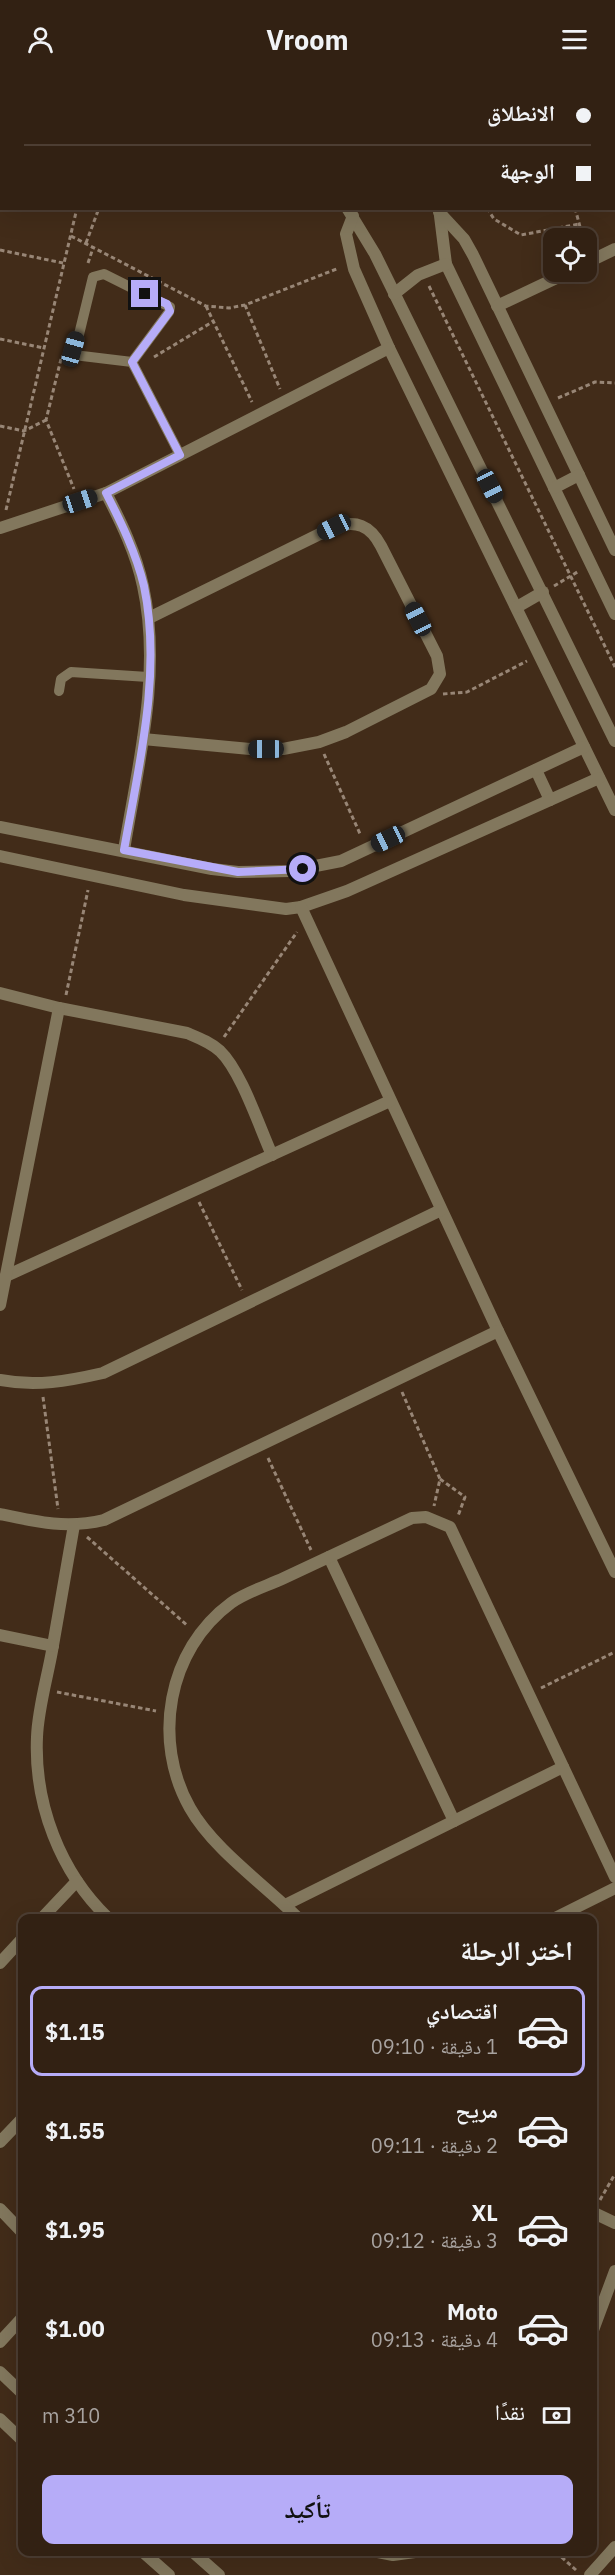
<!DOCTYPE html>
<html lang="ar">
<meta charset="utf-8">
<style>
:root{--surface:#322113;--page:#3a291c;--text:#f1f3f6;--muted:#a8a3a0;--line:#4d3e33;--accent:#b6acf8}
body{margin:0;font-family:"IBM Plex Sans","Noto Naskh Arabic",sans-serif;background:var(--page);color:var(--text);direction:rtl;height:100vh;display:flex;flex-direction:column;font-size:22px;white-space:nowrap}
*{box-sizing:border-box;margin:0}
p{font-size:20px;color:var(--muted)}
.icon{flex:none;width:33px;height:33px;fill:none;stroke:currentColor;stroke-width:2;stroke-linecap:round;stroke-linejoin:round}
.map{position:relative;flex:1;overflow:hidden;direction:ltr}
.details{position:absolute;left:18px;top:1836px;width:579px;height:642px;display:flex;flex-direction:column;background:var(--surface);border-radius:12px;box-shadow:0 6px 24px #0002,0 0 0 2px var(--line);direction:rtl}
.details>*{flex:none}
.banner{position:absolute;left:0px;top:0px;width:615px;height:132px;box-shadow:0 6px 24px #0002,0 0 0 2px var(--line);direction:rtl;display:grid;align-content:center;height:132px;padding:0 24px;background:var(--surface)}
.fabs{position:absolute;left:543px;top:150px;display:grid;gap:12px}
.fabs a{display:grid;place-items:center;width:54px;height:54px;border-radius:12px;background:var(--surface);box-shadow:0 6px 24px #0002,0 0 0 2px var(--line);font-size:30px}
.end{position:absolute;width:27px;height:27px;margin:-14px;border:8px solid #b6acf8;background:#111;box-shadow:0 0 0 3px #111}
.from{border-radius:50%}
.car{position:absolute;width:18px;height:36px;margin:-18px -9px;border-radius:8px;box-shadow:0 0 4px 2px #0007;background:linear-gradient(#222 24%,#8ab4d8 0 40%,#222 0 76%,#8ab4d8 0 86%,#222 0)}
.banner b{display:flex;align-items:center;gap:21px;height:57px;font-size:22px}
.banner b+b{border-top:2px solid var(--line)}
.banner i{width:15px;height:15px;background:var(--text)}
ul{padding:0;list-style:none}
li{display:flex;align-items:center;gap:18px;height:90px;margin:0 12px 9px;padding:0 12px;border:3px solid transparent;border-radius:12px}
li div{flex:1}
li b{display:block;font-size:22px}
li em{font-style:normal;font-weight:700}
li.active{border-color:var(--accent)}
li>.icon{width:54px;height:54px;stroke-width:1.5}
h2{padding:0 24px;font-size:27px;line-height:72px}
.pay{display:flex;align-items:center;gap:15px;height:66px;padding:0 24px;font-size:22px}
.pay p{margin-inline-start:auto}
.primary-button{display:flex;gap:12px;margin-top:auto;padding:12px 24px}
.primary-button a{flex:1;height:69px;border-radius:12px;background:var(--accent);color:#111;font-size:24px;font-weight:700;line-height:69px;text-align:center}
header{display:flex;justify-content:space-between;align-items:center;height:78px;padding:0 24px;background:var(--surface);font-size:27px;font-weight:700}
.map>svg:first-child{display:block}
.building{fill:#743729;stroke:#937169;stroke-width:1.5}
.lines{fill:none;stroke-linecap:round;stroke-linejoin:round}
.path{stroke:#988676;stroke-width:3;stroke-dasharray:4.5 3;stroke-linecap:butt}
.service{stroke:#82775d;stroke-width:10}
.minor{stroke:#82775d;stroke-width:12}
.route{stroke:#b6acf8;stroke-width:8}
</style>
<header><svg class="icon" aria-label="menu" viewBox="0 0 24 24"><path d="M4 6h16M4 12h16M4 18h16"/></svg>Vroom<svg class="icon" aria-label="person" viewBox="0 0 24 24"><circle cx="12" cy="8" r="4"/><path d="M4 21q1-7 8-7t8 7"/></svg></header>
<div class="map">
<svg width="615" height="2497" viewBox="0 0 615 2497">
<rect width="100%" height="100%" fill="#422c19"/>
<polygon class="building" points="519,0 576,0 575,2"/>
<g class="lines">
<g class="path">
<polyline points="497,0 498,2"/>
<polyline points="594,2 596,0"/>
<polyline points="614,47 615,46"/>
<polyline points="0,89 2,89"/>
<polyline points="614,106 615,107"/>
<polyline points="487,130 494,141 521,157 579,146"/>
<polyline points="575,130 583,160"/>
<polyline points="71,158 206,228 229,230 245,227 339,190"/>
<polyline points="86,165 99,130"/>
<polyline points="0,172 63,185"/>
<polyline points="88,185 93,170"/>
<polyline points="429,208 615,589"/>
<polyline points="245,227 280,311"/>
<polyline points="206,228 252,324"/>
<polyline points="0,261 44,270"/>
<polyline points="154,279 214,243"/>
<polyline points="61,281 46,342 74,411"/>
<polyline points="558,320 595,304 615,305"/>
<polyline points="0,348 24,353 46,342"/>
<polyline points="6,432 77,130"/>
<polyline points="554,508 579,493"/>
<polyline points="443,616 467,614 527,583"/>
<polyline points="324,676 361,758"/>
<polyline points="66,917 88,812"/>
<polyline points="224,959 297,854"/>
<polyline points="199,1124 242,1212"/>
<polyline points="402,1314 440,1401 434,1428"/>
<polyline points="43,1319 58,1431"/>
<polyline points="268,1380 311,1472"/>
<polyline points="440,1401 465,1419 458,1438"/>
<polyline points="87,1459 188,1548"/>
<polyline points="541,1610 615,1574"/>
<polyline points="57,1614 156,1633"/>
<polyline points="600,2122 615,2096"/>
<polyline points="556,2474 576,2492"/>
</g>
<g class="service">
<polyline points="40,0 82,2"/>
<polyline points="177,2 183,0"/>
<polyline points="132,284 74,277 93,199 104,196 170,229 169,234 132,284 180,377"/>
<polyline points="59,613 61,601 71,594 148,599"/>
</g>
<g class="minor">
<polyline points="206,0 209,2"/>
<polyline points="239,0 240,2"/>
<polyline points="6,2 6,0"/>
<polyline points="423,2 423,0"/>
<polyline points="0,26 2,20"/>
<polyline points="347,130 375,176 615,663"/>
<polyline points="439,130 446,186 615,536"/>
<polyline points="439,134 464,161 473,177 615,472"/>
<polyline points="353,138 346,156 354,191 389,270 615,732"/>
<polyline points="586,185 615,171"/>
<polyline points="394,216 418,197 446,186"/>
<polyline points="497,228 569,194"/>
<polyline points="554,410 579,397"/>
<path d="M106,415C121,444 136,475 143,508C162,594 138,687 124,772"/>
<polyline points="0,450 106,415 389,270"/>
<polyline points="517,529 543,514"/>
<path d="M143,661L250,671H283L319,664L346,654L431,611L440,596L437,578L381,468C370,447 356,442 334,449L149,540"/>
<polyline points="536,692 550,722"/>
<polyline points="0,749 212,791 238,794 290,793 341,783 584,669"/>
<polyline points="0,778 184,817 286,831 301,829 347,813 599,700"/>
<polyline points="301,829 498,1253 615,1494"/>
<path d="M0,915L59,930L187,955C199,960 210,964 220,973C241,993 259,1048 272,1077"/>
<polyline points="6,1198 390,1023"/>
<polyline points="0,1227 59,930"/>
<path d="M0,1302C36,1309 68,1303 103,1295L441,1132"/>
<path d="M0,1436C37,1444 67,1451 104,1442L498,1253"/>
<path d="M74,1447C67,1489 59,1531 52,1573C47,1601 38,1631 37,1659C34,1726 60,1794 108,1840"/>
<polyline points="329,1479 454,1743"/>
<polyline points="0,1557 53,1568"/>
<polyline points="285,1827 563,1689"/>
<polyline points="42,1840 77,1803"/>
<path d="M298,1840C265,1807 213,1771 190,1730C152,1663 167,1572 231,1525C246,1514 267,1508 284,1500C327,1480 369,1460 412,1440L426,1439L450,1449L615,1799"/>
<polyline points="555,1840 615,1810"/>
<polyline points="0,1885 22,1861"/>
<polyline points="0,2064 22,2041"/>
<polyline points="0,2131 22,2154"/>
<polyline points="592,2134 615,2145"/>
<polyline points="592,2255 615,2193"/>
<polyline points="0,2264 22,2240"/>
<polyline points="0,2294 22,2315"/>
<polyline points="0,2341 22,2362"/>
<polyline points="143,2474 169,2497"/>
<polyline points="193,2474 219,2497"/>
<polyline points="378,2474 393,2477 415,2474"/>
<polyline points="590,2497 615,2469"/>
</g>
</g>
<g class="lines">
<path class="route" d="M145,216L167,226L170,233L132,284L180,377L106,415C121,444 136,475 144,508C162,594 139,687 124,772L238,794L303,791"/>
</g>
</svg>
<div class="fabs">
<a><svg class="icon" aria-label="locate" viewBox="0 0 24 24"><circle cx="12" cy="12" r="6"/><path d="M12 2v4M12 18v4M2 12h4M18 12h4"/></svg></a>
</div>
<i class="end from" style="left:303px;top:791px"></i>
<i class="end" style="left:145px;top:216px"></i>
<i class="car" style="left:73px;top:271px;rotate:16deg"></i>
<i class="car" style="left:490px;top:408px;rotate:153deg"></i>
<i class="car" style="left:80px;top:423px;rotate:72deg"></i>
<i class="car" style="left:334px;top:449px;rotate:244deg"></i>
<i class="car" style="left:418px;top:541px;rotate:333deg"></i>
<i class="car" style="left:266px;top:671px;rotate:270deg"></i>
<i class="car" style="left:388px;top:761px;rotate:245deg"></i>
<div class="banner">
<b><i class="from"></i>الانطلاق</b>
<b><i></i>الوجهة</b>
</div>
<section class="details">
<h2>اختر الرحلة</h2>
<ul>
<li class="active"><svg class="icon" aria-label="car" viewBox="0 0 24 24"><path d="M5 17H2v-5l4-1 3-4h7l3 4 3 1v5h-3M9 17h6M6 11h13"/><circle cx="7" cy="17" r="2"/><circle cx="17" cy="17" r="2"/></svg><div><b>اقتصادي</b><p>1 دقيقة · 09:10</p></div><em>$1.15</em></li>
<li><svg class="icon" aria-label="car" viewBox="0 0 24 24"><path d="M5 17H2v-5l4-1 3-4h7l3 4 3 1v5h-3M9 17h6M6 11h13"/><circle cx="7" cy="17" r="2"/><circle cx="17" cy="17" r="2"/></svg><div><b>مريح</b><p>2 دقيقة · 09:11</p></div><em>$1.55</em></li>
<li><svg class="icon" aria-label="car" viewBox="0 0 24 24"><path d="M5 17H2v-5l4-1 3-4h7l3 4 3 1v5h-3M9 17h6M6 11h13"/><circle cx="7" cy="17" r="2"/><circle cx="17" cy="17" r="2"/></svg><div><b>XL</b><p>3 دقيقة · 09:12</p></div><em>$1.95</em></li>
<li><svg class="icon" aria-label="car" viewBox="0 0 24 24"><path d="M5 17H2v-5l4-1 3-4h7l3 4 3 1v5h-3M9 17h6M6 11h13"/><circle cx="7" cy="17" r="2"/><circle cx="17" cy="17" r="2"/></svg><div><b>Moto</b><p>4 دقيقة · 09:13</p></div><em>$1.00</em></li>
</ul>
<div class="pay"><svg class="icon" aria-label="cash" viewBox="0 0 24 24"><path d="M3 7h18v10H3z"/><circle cx="12" cy="12" r="2"/></svg>نقدًا<p>310 m</p></div>
<div class="primary-button"><a>تأكيد</a></div>
</section>
</div>
